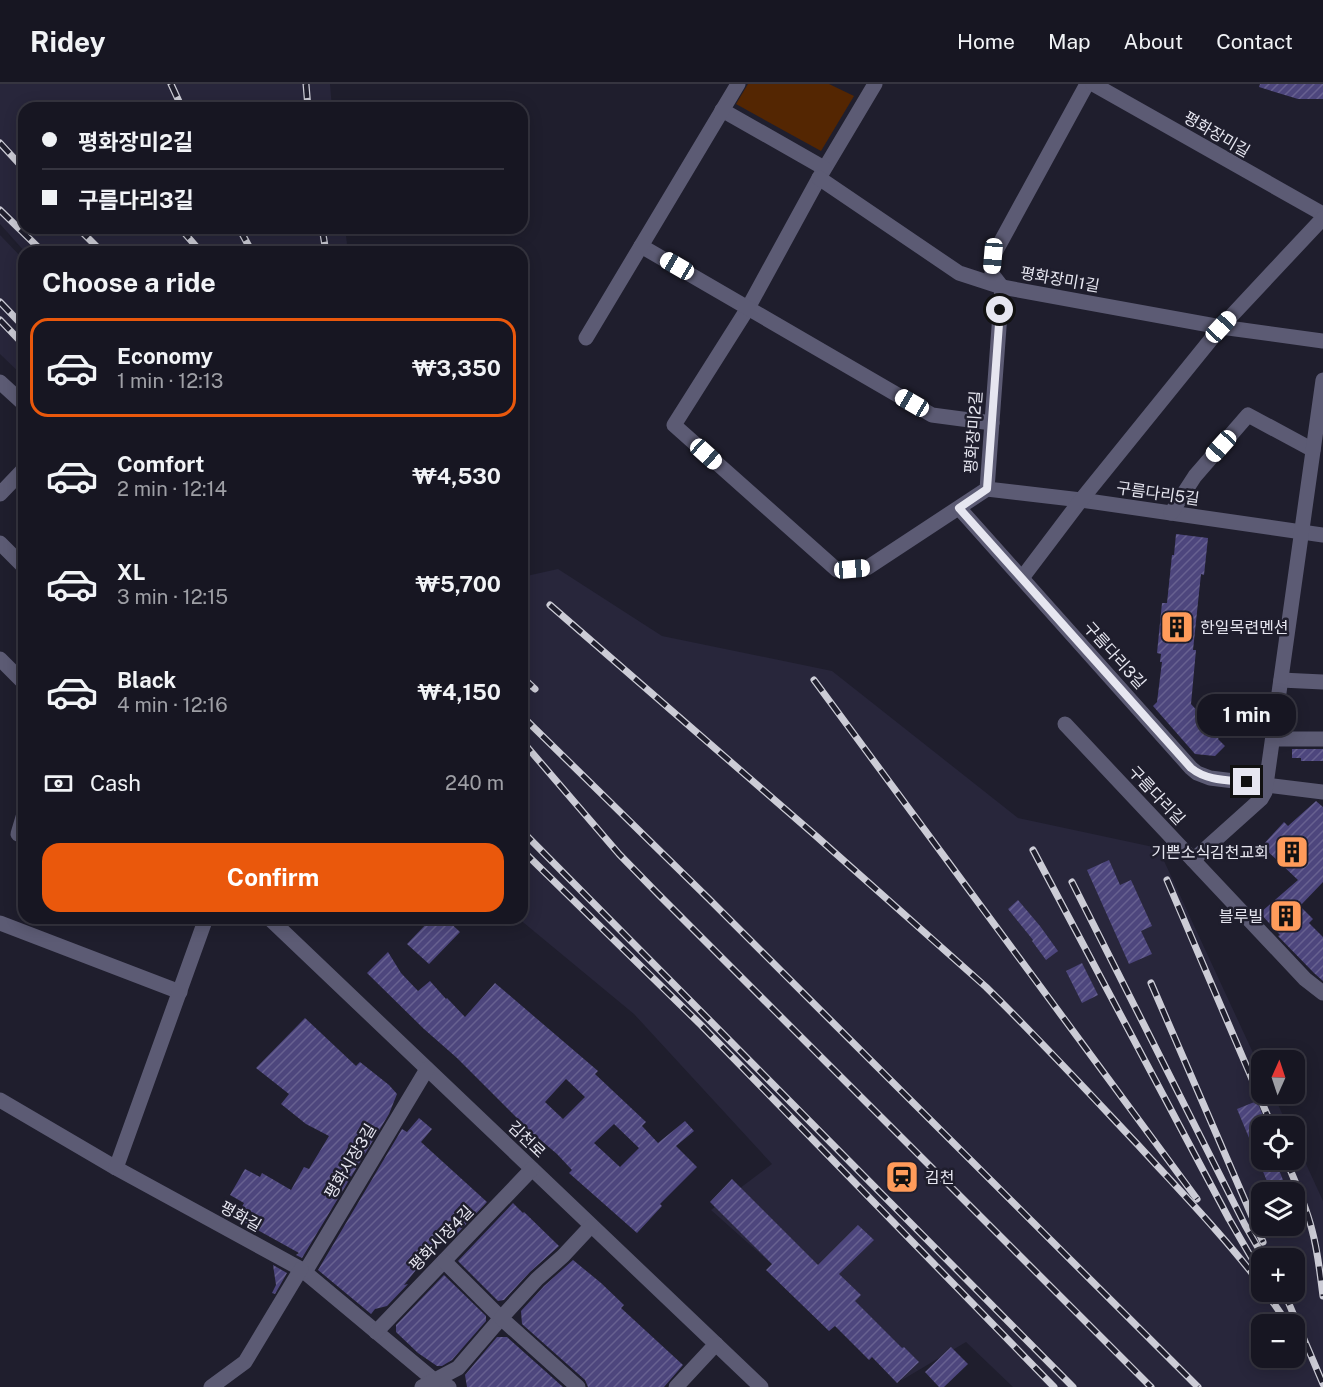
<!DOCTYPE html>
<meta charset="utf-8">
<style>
:root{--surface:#171622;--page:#201f2a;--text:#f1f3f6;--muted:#9e9fa5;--line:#363540;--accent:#ea580c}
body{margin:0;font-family:"Public Sans","Noto Sans KR",sans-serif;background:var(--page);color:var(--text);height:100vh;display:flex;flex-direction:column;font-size:22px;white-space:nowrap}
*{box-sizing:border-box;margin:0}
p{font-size:20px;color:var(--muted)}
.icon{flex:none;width:33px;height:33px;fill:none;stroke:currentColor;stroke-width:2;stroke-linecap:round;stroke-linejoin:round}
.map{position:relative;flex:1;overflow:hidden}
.sheet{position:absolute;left:18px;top:162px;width:510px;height:678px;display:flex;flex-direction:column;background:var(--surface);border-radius:18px;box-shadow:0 3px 15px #0003,0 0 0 2px var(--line)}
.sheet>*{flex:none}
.top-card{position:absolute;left:18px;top:18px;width:510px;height:132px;border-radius:18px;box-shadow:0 3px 15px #0003,0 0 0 2px var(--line);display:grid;align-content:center;height:132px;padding:0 24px;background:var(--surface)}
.needle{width:39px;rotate:3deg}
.fabs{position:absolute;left:1251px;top:966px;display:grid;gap:12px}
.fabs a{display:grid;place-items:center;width:54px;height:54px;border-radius:12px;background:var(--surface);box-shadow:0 3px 15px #0003,0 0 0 2px var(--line);font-size:30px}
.end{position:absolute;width:27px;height:27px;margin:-14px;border:8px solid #e6e6f0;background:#111;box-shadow:0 0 0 3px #111}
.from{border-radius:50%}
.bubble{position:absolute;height:42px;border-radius:18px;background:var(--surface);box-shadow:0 3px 15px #0003,0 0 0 2px var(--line);font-size:20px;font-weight:700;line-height:42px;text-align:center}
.car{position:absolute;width:18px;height:36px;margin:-18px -9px;border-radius:8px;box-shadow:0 0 4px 2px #0007;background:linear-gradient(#fff 24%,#345 0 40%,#fff 0 76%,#345 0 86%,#fff 0)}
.top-card b{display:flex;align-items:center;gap:21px;height:57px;font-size:22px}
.top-card b+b{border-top:2px solid var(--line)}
.top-card i{width:15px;height:15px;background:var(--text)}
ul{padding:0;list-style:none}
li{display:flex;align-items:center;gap:18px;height:99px;margin:0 12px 9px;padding:0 12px;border:3px solid transparent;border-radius:18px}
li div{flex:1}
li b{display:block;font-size:22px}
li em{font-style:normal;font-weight:700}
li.selected{border-color:var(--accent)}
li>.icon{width:54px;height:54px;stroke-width:1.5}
h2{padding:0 24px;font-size:27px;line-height:72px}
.pay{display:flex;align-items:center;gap:15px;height:66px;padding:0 24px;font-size:22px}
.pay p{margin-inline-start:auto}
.cta{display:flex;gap:12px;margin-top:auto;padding:12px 24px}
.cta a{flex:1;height:69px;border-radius:18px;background:var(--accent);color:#fff;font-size:24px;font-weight:700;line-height:69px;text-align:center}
header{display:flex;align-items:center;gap:36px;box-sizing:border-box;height:84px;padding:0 30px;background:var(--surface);border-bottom:2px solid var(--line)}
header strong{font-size:28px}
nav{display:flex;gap:33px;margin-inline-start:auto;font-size:21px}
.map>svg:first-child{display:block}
.built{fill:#28263b;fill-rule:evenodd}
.park{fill:#542602}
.building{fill:url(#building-hatch);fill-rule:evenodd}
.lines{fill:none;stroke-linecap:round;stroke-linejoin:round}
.minor{stroke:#5c5b74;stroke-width:15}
.rail-casing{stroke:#ccccd6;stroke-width:7}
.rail{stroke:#1f1e2d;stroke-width:4.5;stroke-dasharray:14;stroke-linecap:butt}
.route{stroke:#e6e6f0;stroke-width:8}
.labels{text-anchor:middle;stroke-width:5;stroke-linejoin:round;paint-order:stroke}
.street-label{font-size:16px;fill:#e6e6f0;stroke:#1f1e2d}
.poi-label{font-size:16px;fill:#e6e6f0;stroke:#1f1e2d;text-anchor:start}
</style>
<header>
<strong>Ridey</strong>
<nav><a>Home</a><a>Map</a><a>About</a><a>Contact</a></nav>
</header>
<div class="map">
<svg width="1323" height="1303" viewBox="0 0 1323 1303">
<defs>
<pattern id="building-hatch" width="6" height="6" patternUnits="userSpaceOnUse" patternTransform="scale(1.5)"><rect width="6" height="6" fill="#4d467d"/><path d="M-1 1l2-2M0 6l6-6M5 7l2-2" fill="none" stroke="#676190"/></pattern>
</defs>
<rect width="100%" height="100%" fill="#1f1e2d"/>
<g class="built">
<polygon points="0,0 330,0 332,24 24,24 24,144 345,144 348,168 25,168 0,140"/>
<polygon points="0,151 24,176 24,293 0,270"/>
<path d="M558,485L662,552L832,587L1018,734L1158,764L1261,986L1262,1010H1273L1288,1042H1262V1076H1294L1295,1056L1323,1117V1303H1013L966,1258L902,1296L711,1126L772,1080L634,930L518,834H522V493ZM1262,1108H1294V1142H1262ZM1262,1174H1294V1208H1262ZM1262,1240H1294V1274H1262Z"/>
</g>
<polygon class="park" points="748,0 829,0 854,12 821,67 736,20"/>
<g class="building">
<polygon points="1260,0 1323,0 1323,15 1298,15 1259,3"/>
<polygon points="1176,450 1208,454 1204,491 1201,490 1193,566 1196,566 1191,620 1220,652 1218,655 1225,662 1215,672 1195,670 1153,622 1157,618 1162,578 1160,578 1161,570 1157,569 1162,519 1167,519 1172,471 1174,471"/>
<polygon points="1292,665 1323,665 1323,677 1301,677 1301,674 1292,674"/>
<polygon points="1316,717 1323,723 1323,798 1300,822 1313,835 1309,839 1323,853 1323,897 1314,889 1278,852 1280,851 1260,829 1298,796 1262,762 1284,738 1288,742"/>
<polygon points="1109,776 1120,801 1131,796 1152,842 1141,847 1152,870 1129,880 1087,786"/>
<polygon points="1018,816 1040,842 1058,867 1046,876 1032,857 1033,856 1008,825"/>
<polygon points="432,834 445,834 460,848 429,880 407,860"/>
<path d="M388,868L401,889L418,907L430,897L446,915L447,914L465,933L495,899L598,987L595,990L646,1038L642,1042L658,1059L685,1037L694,1047L676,1062L697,1083L660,1120L662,1122L637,1149L569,1089L572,1086L557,1070L530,1047L457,974L424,945L367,889ZM566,995L585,1013L563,1035L545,1018ZM614,1040L639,1064L620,1083L594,1059Z"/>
<polygon points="1082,879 1098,911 1082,919 1066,887"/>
<polygon points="305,934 356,982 360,978 389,1001 397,1010 389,1030 302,1174 296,1171 299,1169 236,1134 244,1119 230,1111 245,1085 260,1093 262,1089 291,1106 304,1083 309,1085 329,1052 306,1040 281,1020 289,1010 256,984"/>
<polygon points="1257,1017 1267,1042 1262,1042 1262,1076 1275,1076 1283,1096 1269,1102 1237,1025"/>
<polygon points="419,1034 432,1045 421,1058 487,1118 453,1154 451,1142 404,1201 408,1200 387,1222 375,1225 371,1230 318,1186 402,1045 407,1048"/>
<polygon points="732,1095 818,1181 858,1141 874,1156 839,1190 861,1211 855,1217 902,1264 904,1263 919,1278 897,1299 872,1273 869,1276 835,1242 829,1247 766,1186 772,1180 710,1118"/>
<polygon points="513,1119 523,1129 524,1128 559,1162 530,1188 504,1216 498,1217 458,1177"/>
<polygon points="573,1176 601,1199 624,1221 621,1224 683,1281 664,1303 588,1303 585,1296 522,1240 521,1227 544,1202"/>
<polygon points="273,1181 287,1189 275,1210 272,1209 276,1201"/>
<polygon points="444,1191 486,1232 486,1237 452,1276 442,1282 437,1282 418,1269 396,1248 396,1241"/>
<polygon points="497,1253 507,1253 563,1303 467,1303 465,1291"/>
<polygon points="951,1263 968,1280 944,1303 939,1303 925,1288"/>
</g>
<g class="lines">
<g class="minor">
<polyline points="875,0 819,94 748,224 674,341 837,486 867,484 987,405 1002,203 992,190 993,172 1087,0"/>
<polyline points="1093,0 1323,130"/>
<polyline points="722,26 824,84"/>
<polyline points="819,94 959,189 1002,203 1221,243 1323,257"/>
<polyline points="641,162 932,331 992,339"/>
<polyline points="586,254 738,0"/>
<polyline points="0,298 24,320"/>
<polyline points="987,405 1081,416 1323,451"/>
<polyline points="0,410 24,385"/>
<polyline points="959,424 1191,684 1197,689 1210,694 1323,708"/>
<polyline points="1171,429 1195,392 1248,331 1313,366"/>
<polyline points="0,459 24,483"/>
<polyline points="1022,494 1081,416 1221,243 1323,134"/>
<polyline points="0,575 24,599"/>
<polyline points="1281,596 1323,598"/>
<polyline points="1065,640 1305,895 1323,909"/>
<polyline points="1273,655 1323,655"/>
<polyline points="18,750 24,730"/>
<polyline points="1193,776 1261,715 1265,708 1323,296"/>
<polyline points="269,834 761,1303"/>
<polyline points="0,839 180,908"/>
<polyline points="0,1016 116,1084 301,1185 434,1296 449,1303"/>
<polyline points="116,1084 206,834"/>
<polyline points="305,1188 427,985"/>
<polyline points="376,1248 532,1085"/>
<polyline points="211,1303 245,1278 301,1185"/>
<polyline points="422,1303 458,1284 501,1234 444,1177"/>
<polyline points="578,1303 501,1234 537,1195 563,1172 591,1142"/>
<polyline points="676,1303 716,1260"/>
</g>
<defs>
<g id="rail">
<polyline points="171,0 182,24"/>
<polyline points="306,0 308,24"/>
<polyline points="0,59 24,85"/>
<polyline points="0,126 43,168"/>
<polyline points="78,144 102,168"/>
<polyline points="180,144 201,168"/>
<polyline points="239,144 252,168"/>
<polyline points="322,144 326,168"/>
<polyline points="0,218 24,243"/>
<polyline points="0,236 24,261"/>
<path d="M550,521L816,752L986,903C1038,954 1088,1008 1138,1061C1180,1107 1224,1152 1262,1202"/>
<polyline points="522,593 535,605"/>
<polyline points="814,596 1197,1115"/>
<polyline points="522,632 709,815 1198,1303"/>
<polyline points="522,657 619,770 657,809 1151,1303"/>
<polyline points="522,747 1073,1303"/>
<polyline points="522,766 701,941 1054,1303"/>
<polyline points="1033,766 1229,1135 1262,1192"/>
<polyline points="1167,796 1272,1042"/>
<polyline points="1072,798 1245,1141 1264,1174"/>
<polyline points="1151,899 1263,1158"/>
<path d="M1286,1076C1296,1099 1306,1122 1312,1146C1318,1168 1320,1190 1323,1212"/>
<polyline points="1266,1208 1288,1240"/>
<polyline points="1284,1208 1323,1300"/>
</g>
</defs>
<use href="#rail" class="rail-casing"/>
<use href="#rail" class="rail"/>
</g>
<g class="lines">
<path class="route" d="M1000,226L987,405L959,424L1191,684C1207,697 1228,696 1247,698"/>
</g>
<defs>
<symbol id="building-square" viewBox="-11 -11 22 22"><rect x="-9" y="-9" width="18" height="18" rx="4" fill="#ff9b5a" stroke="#1f1e2d"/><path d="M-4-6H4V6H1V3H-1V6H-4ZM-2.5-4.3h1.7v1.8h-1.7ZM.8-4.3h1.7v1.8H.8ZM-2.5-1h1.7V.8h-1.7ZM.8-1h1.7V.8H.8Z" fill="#111"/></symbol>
<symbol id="station-square" viewBox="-11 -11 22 22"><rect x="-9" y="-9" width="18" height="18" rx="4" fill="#ff9b5a" stroke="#1f1e2d"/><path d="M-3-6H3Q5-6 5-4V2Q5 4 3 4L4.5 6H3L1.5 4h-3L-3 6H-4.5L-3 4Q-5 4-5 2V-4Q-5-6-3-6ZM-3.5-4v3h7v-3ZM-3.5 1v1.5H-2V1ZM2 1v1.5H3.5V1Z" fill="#111"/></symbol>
</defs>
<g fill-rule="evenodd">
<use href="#building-square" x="1158" y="524" width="38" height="38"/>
<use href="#building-square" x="1273" y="749" width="38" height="38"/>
<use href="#building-square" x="1267" y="813" width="38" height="38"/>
<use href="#station-square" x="883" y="1074" width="38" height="38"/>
</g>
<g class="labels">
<g class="street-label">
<text transform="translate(1217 50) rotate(30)" y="6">평화장미길</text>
<text transform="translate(1060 195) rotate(10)" y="6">평화장미1길</text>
<text transform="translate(973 348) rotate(-86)" y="6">평화장미2길</text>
<text transform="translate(1158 409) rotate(8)" y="6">구름다리5길</text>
<text transform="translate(1115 571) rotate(48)" y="6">구름다리3길</text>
<text transform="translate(1157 711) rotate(47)" y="6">구름다리길</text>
<text transform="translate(527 1055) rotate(44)" y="6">김천로</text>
<text transform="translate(350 1077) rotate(-59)" y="6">평화시장3길</text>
<text transform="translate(241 1132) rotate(29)" y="6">평화길</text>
<text transform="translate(441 1154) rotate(-46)" y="6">평화시장4길</text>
</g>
<g class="poi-label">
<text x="1200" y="549">한일목련멘션</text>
<text x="1269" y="774" text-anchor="end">기쁜소식김천교회</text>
<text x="1263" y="838" text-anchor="end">블루빌</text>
<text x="925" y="1099">김천</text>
</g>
</g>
</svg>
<div class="fabs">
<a><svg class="needle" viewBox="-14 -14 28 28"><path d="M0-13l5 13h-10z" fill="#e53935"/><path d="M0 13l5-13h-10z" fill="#9e9fa5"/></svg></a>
<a><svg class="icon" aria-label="locate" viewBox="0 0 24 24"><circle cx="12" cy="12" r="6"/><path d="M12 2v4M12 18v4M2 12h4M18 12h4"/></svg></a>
<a><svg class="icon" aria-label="layers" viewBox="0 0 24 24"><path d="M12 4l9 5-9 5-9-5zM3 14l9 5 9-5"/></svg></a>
<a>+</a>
<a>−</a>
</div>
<i class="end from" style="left:1000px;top:226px"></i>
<i class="end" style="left:1247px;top:698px"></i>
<div class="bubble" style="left:1197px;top:610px;width:99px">1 min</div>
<i class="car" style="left:993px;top:172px;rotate:185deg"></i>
<i class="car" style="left:677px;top:182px;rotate:300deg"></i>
<i class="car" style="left:1221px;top:243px;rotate:43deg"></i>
<i class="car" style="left:912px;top:319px;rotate:300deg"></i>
<i class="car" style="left:1221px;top:362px;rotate:222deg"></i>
<i class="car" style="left:706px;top:370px;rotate:132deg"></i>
<i class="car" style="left:852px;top:485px;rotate:85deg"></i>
<div class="top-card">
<b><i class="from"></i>평화장미2길</b>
<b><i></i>구름다리3길</b>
</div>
<section class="sheet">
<h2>Choose a ride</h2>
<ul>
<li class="selected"><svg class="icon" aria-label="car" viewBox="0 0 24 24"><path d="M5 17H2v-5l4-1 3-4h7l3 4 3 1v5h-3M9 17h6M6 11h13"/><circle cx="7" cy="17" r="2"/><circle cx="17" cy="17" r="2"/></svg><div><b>Economy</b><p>1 min · 12:13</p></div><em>₩3,350</em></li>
<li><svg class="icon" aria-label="car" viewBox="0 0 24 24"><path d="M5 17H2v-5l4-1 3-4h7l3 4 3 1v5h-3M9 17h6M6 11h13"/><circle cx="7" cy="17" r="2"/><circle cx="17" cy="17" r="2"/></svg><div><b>Comfort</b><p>2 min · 12:14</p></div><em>₩4,530</em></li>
<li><svg class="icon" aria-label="car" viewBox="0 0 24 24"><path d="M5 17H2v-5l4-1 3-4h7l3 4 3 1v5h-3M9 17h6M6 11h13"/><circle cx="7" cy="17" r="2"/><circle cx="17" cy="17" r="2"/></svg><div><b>XL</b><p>3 min · 12:15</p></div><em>₩5,700</em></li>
<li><svg class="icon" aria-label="car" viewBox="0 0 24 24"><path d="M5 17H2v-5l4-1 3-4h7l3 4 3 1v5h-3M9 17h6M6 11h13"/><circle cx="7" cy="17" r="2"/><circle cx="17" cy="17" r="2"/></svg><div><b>Black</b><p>4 min · 12:16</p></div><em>₩4,150</em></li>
</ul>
<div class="pay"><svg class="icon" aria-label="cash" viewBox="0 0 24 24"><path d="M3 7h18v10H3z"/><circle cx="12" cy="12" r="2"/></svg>Cash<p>240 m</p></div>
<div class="cta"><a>Confirm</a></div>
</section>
</div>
